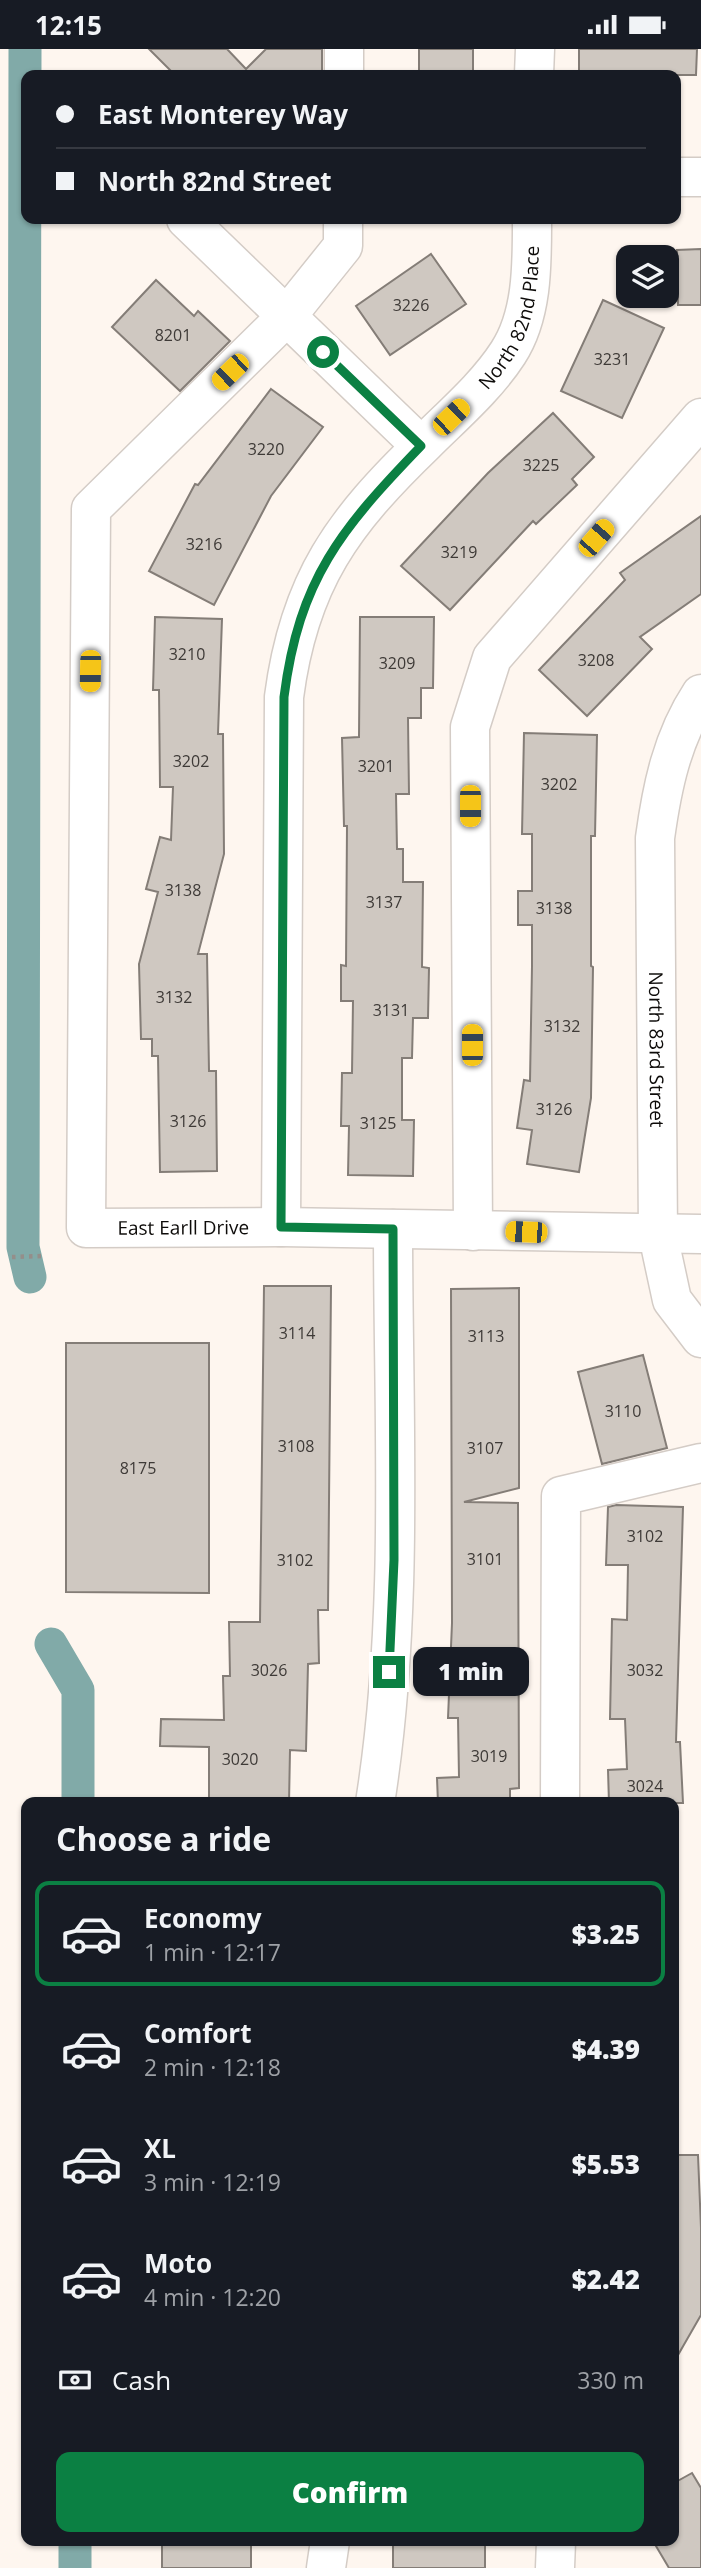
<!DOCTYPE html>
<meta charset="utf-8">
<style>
:root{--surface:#171b24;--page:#20242c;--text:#f1f3f6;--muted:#9ea1a6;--line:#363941;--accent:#0b8043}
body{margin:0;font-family:"Open Sans",sans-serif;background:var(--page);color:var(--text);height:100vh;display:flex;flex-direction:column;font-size:26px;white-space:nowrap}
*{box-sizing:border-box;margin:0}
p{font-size:23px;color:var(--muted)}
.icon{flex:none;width:38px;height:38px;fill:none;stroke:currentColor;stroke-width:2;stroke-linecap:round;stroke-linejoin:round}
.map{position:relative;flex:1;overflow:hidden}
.sheet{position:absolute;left:21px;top:1748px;width:658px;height:749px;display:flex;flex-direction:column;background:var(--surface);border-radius:14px;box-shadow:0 2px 5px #0004}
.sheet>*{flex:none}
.guide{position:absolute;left:21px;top:21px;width:660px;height:154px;border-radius:14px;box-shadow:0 2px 5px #0004;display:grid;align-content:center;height:154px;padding:0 35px;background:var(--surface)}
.tools{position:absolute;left:616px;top:196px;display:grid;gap:14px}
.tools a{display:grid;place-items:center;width:63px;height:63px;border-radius:14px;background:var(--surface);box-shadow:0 2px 5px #0004;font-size:35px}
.end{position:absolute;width:32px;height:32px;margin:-16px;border:9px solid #0b8043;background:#fff;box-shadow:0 0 0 4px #fff}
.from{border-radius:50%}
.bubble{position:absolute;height:49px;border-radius:14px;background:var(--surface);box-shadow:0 2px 5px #0004;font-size:23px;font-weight:800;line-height:49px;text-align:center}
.car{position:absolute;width:21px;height:42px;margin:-21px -10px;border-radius:9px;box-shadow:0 0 5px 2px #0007;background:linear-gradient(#f5c518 24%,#345 0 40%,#f5c518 0 76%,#345 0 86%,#f5c518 0)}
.guide b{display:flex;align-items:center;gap:24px;height:66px;font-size:26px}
.guide b+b{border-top:2px solid var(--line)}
.guide i{width:18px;height:18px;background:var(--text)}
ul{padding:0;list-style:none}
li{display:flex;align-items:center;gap:21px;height:105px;margin:0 14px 10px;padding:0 21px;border:4px solid transparent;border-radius:14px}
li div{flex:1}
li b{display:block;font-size:26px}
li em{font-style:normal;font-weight:800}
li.selected{border-color:var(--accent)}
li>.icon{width:63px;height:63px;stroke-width:1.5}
h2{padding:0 35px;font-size:32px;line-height:84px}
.pay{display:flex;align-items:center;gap:18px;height:77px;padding:0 35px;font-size:26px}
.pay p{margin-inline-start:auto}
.cta{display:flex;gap:14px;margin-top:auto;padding:14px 35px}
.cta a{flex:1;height:80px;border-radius:14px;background:var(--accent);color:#fff;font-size:28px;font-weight:800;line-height:80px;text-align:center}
.status{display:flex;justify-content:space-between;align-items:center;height:49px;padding:0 35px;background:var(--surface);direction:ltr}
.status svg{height:19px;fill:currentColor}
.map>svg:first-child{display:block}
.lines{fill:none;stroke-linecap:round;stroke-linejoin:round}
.canal{stroke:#81aaa8;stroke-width:33}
.building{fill:#cfc8c1;stroke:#847d77;stroke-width:2}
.minor-casing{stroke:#d4ccc6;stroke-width:41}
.path{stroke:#948e8a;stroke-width:4.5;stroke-dasharray:3.5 5;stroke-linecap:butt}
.minor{stroke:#fff;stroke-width:38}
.route{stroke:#0b8043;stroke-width:9}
.labels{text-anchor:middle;stroke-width:5;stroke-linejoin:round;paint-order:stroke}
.number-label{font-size:16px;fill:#3e3a37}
.street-label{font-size:19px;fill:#0d0b09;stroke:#fef6ef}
</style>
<div class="status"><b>12:15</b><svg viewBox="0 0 49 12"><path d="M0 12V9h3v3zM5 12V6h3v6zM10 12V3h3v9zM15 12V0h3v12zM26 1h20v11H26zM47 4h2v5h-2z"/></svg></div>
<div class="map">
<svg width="701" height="2519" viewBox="0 0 701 2519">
<rect width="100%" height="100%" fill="#fef6ef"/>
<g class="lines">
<g class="canal">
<polyline points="25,0 23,1198 30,1228"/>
<polyline points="51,1595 78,1641 78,1754"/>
<polyline points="75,2519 75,2492"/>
</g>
</g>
<g class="building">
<polygon points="149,0 227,0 246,20 266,0 322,0 322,26 175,26"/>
<rect x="419" y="0" width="54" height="26"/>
<polygon points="579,0 697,0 696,26 579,26"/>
<polygon points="701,200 701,256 678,256 677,201"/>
<polygon points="431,205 466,255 390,306 356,257"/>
<polygon points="156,231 194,267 198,262 230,292 180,342 112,278"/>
<polygon points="603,251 664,279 622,369 561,342"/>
<polygon points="271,340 323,378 271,447 214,556 149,522 195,435 198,436"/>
<polygon points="553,364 594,408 572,430 577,436 536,475 533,472 450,561 401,517 488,424"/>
<polygon points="701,467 701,545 640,588 652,600 587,667 539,621 625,531 620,524"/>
<polygon points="155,568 222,570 218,685 223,685 224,805 198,905 207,905 209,1022 216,1022 217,1122 160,1123 158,1007 152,1007 152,990 141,990 139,915 158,843 146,840 160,788 171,791 173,738 160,738 159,641 153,641"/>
<polygon points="360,568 434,568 433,639 421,639 421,669 408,669 409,745 396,745 397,800 403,800 403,833 423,833 422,918 429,919 428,969 413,969 412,1009 402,1009 402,1071 414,1071 413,1127 348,1126 349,1077 341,1077 342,1024 352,1024 353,952 341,952 341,916 346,917 347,777 344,777 342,689 359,688"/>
<polygon points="524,684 597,686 595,787 591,787 591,917 593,918 591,1049 579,1123 527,1115 532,1081 517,1079 524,1031 530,1032 532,917 532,876 518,876 518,842 532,842 532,785 522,785"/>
<polygon points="264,1237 331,1237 328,1561 318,1561 319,1614 308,1615 306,1702 290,1701 289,1754 209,1754 209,1698 160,1697 161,1670 224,1671 223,1627 230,1627 229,1573 260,1573"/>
<polygon points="519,1239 519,1439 464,1453 518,1454 519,1739 510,1740 510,1754 438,1754 437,1729 459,1728 458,1669 448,1669 452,1574 451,1240"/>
<polygon points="66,1294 209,1294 209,1544 66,1543"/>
<polygon points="643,1306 667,1399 602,1415 578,1323"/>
<polygon points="616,1456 683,1458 676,1693 680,1693 683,1754 609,1754 608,1721 627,1720 625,1670 610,1670 612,1570 627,1571 628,1516 606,1516 608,1458"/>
<polygon points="674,2106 698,2106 701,2179 701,2266 674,2313"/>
<polygon points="692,2424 701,2439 701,2519 669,2519 653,2492 674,2492 674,2434"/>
<rect x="162" y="2492" width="89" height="27"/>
<rect x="393" y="2494" width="92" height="25"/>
</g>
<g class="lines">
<defs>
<g id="minor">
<polyline points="344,26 344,0"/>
<polyline points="534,26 535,0"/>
<polyline points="676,128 701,128"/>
<polyline points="186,170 421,397"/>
<path id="s1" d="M343,170V197L286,268L91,460L86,1179L281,1178L701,1185"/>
<path id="s2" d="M701,645C672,689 662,738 655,789L658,1186L672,1251L701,1289"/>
<path id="s3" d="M281,1178L284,648C299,532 343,473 425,394C453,366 486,338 508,304C533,266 532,214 532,170"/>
<polyline points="473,1182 470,678 492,609 701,369"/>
<path d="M375,1754C405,1565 393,1371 393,1180"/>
<polyline points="560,1754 561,1447 701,1414"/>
<polyline points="326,2519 330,2492"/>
<polyline points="555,2519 556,2492"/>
</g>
</defs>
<use href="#minor" class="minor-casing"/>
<polyline class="path" points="12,1208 43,1207"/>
<use href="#minor" class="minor"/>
</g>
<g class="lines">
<path class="route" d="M323,303L421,397C341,480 299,530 284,648L281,1178L393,1180L394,1511L389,1623"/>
</g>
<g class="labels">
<g class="number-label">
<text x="411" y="262">3226</text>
<text x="173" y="292">8201</text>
<text x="612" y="316">3231</text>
<text x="266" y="406">3220</text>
<text x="541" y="422">3225</text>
<text x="204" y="501">3216</text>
<text x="459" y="509">3219</text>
<text x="187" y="611">3210</text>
<text x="596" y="617">3208</text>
<text x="397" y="620">3209</text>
<text x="191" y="718">3202</text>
<text x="376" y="723">3201</text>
<text x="559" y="741">3202</text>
<text x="183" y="847">3138</text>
<text x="384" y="859">3137</text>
<text x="554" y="865">3138</text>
<text x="174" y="954">3132</text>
<text x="391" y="967">3131</text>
<text x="562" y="983">3132</text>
<text x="554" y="1066">3126</text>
<text x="188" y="1078">3126</text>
<text x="378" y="1080">3125</text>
<text x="297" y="1290">3114</text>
<text x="486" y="1293">3113</text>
<text x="623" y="1368">3110</text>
<text x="296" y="1403">3108</text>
<text x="485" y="1405">3107</text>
<text x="138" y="1425">8175</text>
<text x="645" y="1493">3102</text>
<text x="485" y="1516">3101</text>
<text x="295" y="1517">3102</text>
<text x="269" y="1627">3026</text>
<text x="645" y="1627">3032</text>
<text x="489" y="1713">3019</text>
<text x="240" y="1716">3020</text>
<text x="645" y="1743">3024</text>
</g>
<g class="street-label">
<text dy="7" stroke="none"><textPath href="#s3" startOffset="985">North 82nd Place</textPath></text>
<text dy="7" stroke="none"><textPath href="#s2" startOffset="364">North 83rd Street</textPath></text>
<text dy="7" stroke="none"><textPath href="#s1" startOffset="1208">East Earll Drive</textPath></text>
</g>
</g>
</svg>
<div class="tools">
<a><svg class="icon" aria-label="layers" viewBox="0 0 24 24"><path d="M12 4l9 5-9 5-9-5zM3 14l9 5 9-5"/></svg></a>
</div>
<i class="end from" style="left:323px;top:303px"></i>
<i class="end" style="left:389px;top:1623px"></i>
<div class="bubble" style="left:413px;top:1598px;width:116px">1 min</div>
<i class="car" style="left:230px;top:323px;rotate:226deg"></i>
<i class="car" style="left:451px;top:368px;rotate:46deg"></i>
<i class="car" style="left:596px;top:489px;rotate:41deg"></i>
<i class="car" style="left:90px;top:622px;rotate:181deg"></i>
<i class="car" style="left:470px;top:757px;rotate:180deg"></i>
<i class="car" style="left:472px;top:996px;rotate:0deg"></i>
<i class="car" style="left:526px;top:1183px;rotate:272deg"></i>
<div class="guide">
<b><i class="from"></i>East Monterey Way</b>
<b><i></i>North 82nd Street</b>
</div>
<section class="sheet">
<h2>Choose a ride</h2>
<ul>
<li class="selected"><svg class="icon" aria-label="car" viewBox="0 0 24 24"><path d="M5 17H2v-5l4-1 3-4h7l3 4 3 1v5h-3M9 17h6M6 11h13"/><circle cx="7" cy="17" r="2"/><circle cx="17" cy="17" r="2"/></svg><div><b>Economy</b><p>1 min · 12:17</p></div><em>$3.25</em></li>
<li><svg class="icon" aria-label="car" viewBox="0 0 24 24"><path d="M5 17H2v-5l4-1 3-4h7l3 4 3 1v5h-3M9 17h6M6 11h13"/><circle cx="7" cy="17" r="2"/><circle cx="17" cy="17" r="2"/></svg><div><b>Comfort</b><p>2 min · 12:18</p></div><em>$4.39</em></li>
<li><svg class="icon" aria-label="car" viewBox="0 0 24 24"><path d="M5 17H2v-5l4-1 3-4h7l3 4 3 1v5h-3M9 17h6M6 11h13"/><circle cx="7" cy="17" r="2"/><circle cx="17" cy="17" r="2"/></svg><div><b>XL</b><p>3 min · 12:19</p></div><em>$5.53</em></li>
<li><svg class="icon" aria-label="car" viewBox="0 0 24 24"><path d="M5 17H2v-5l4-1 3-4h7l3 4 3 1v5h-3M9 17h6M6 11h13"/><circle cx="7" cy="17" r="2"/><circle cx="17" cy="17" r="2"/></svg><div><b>Moto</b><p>4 min · 12:20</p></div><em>$2.42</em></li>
</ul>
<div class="pay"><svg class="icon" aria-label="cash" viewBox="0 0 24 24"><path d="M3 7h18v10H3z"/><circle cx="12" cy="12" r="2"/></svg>Cash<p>330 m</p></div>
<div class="cta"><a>Confirm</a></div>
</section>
</div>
